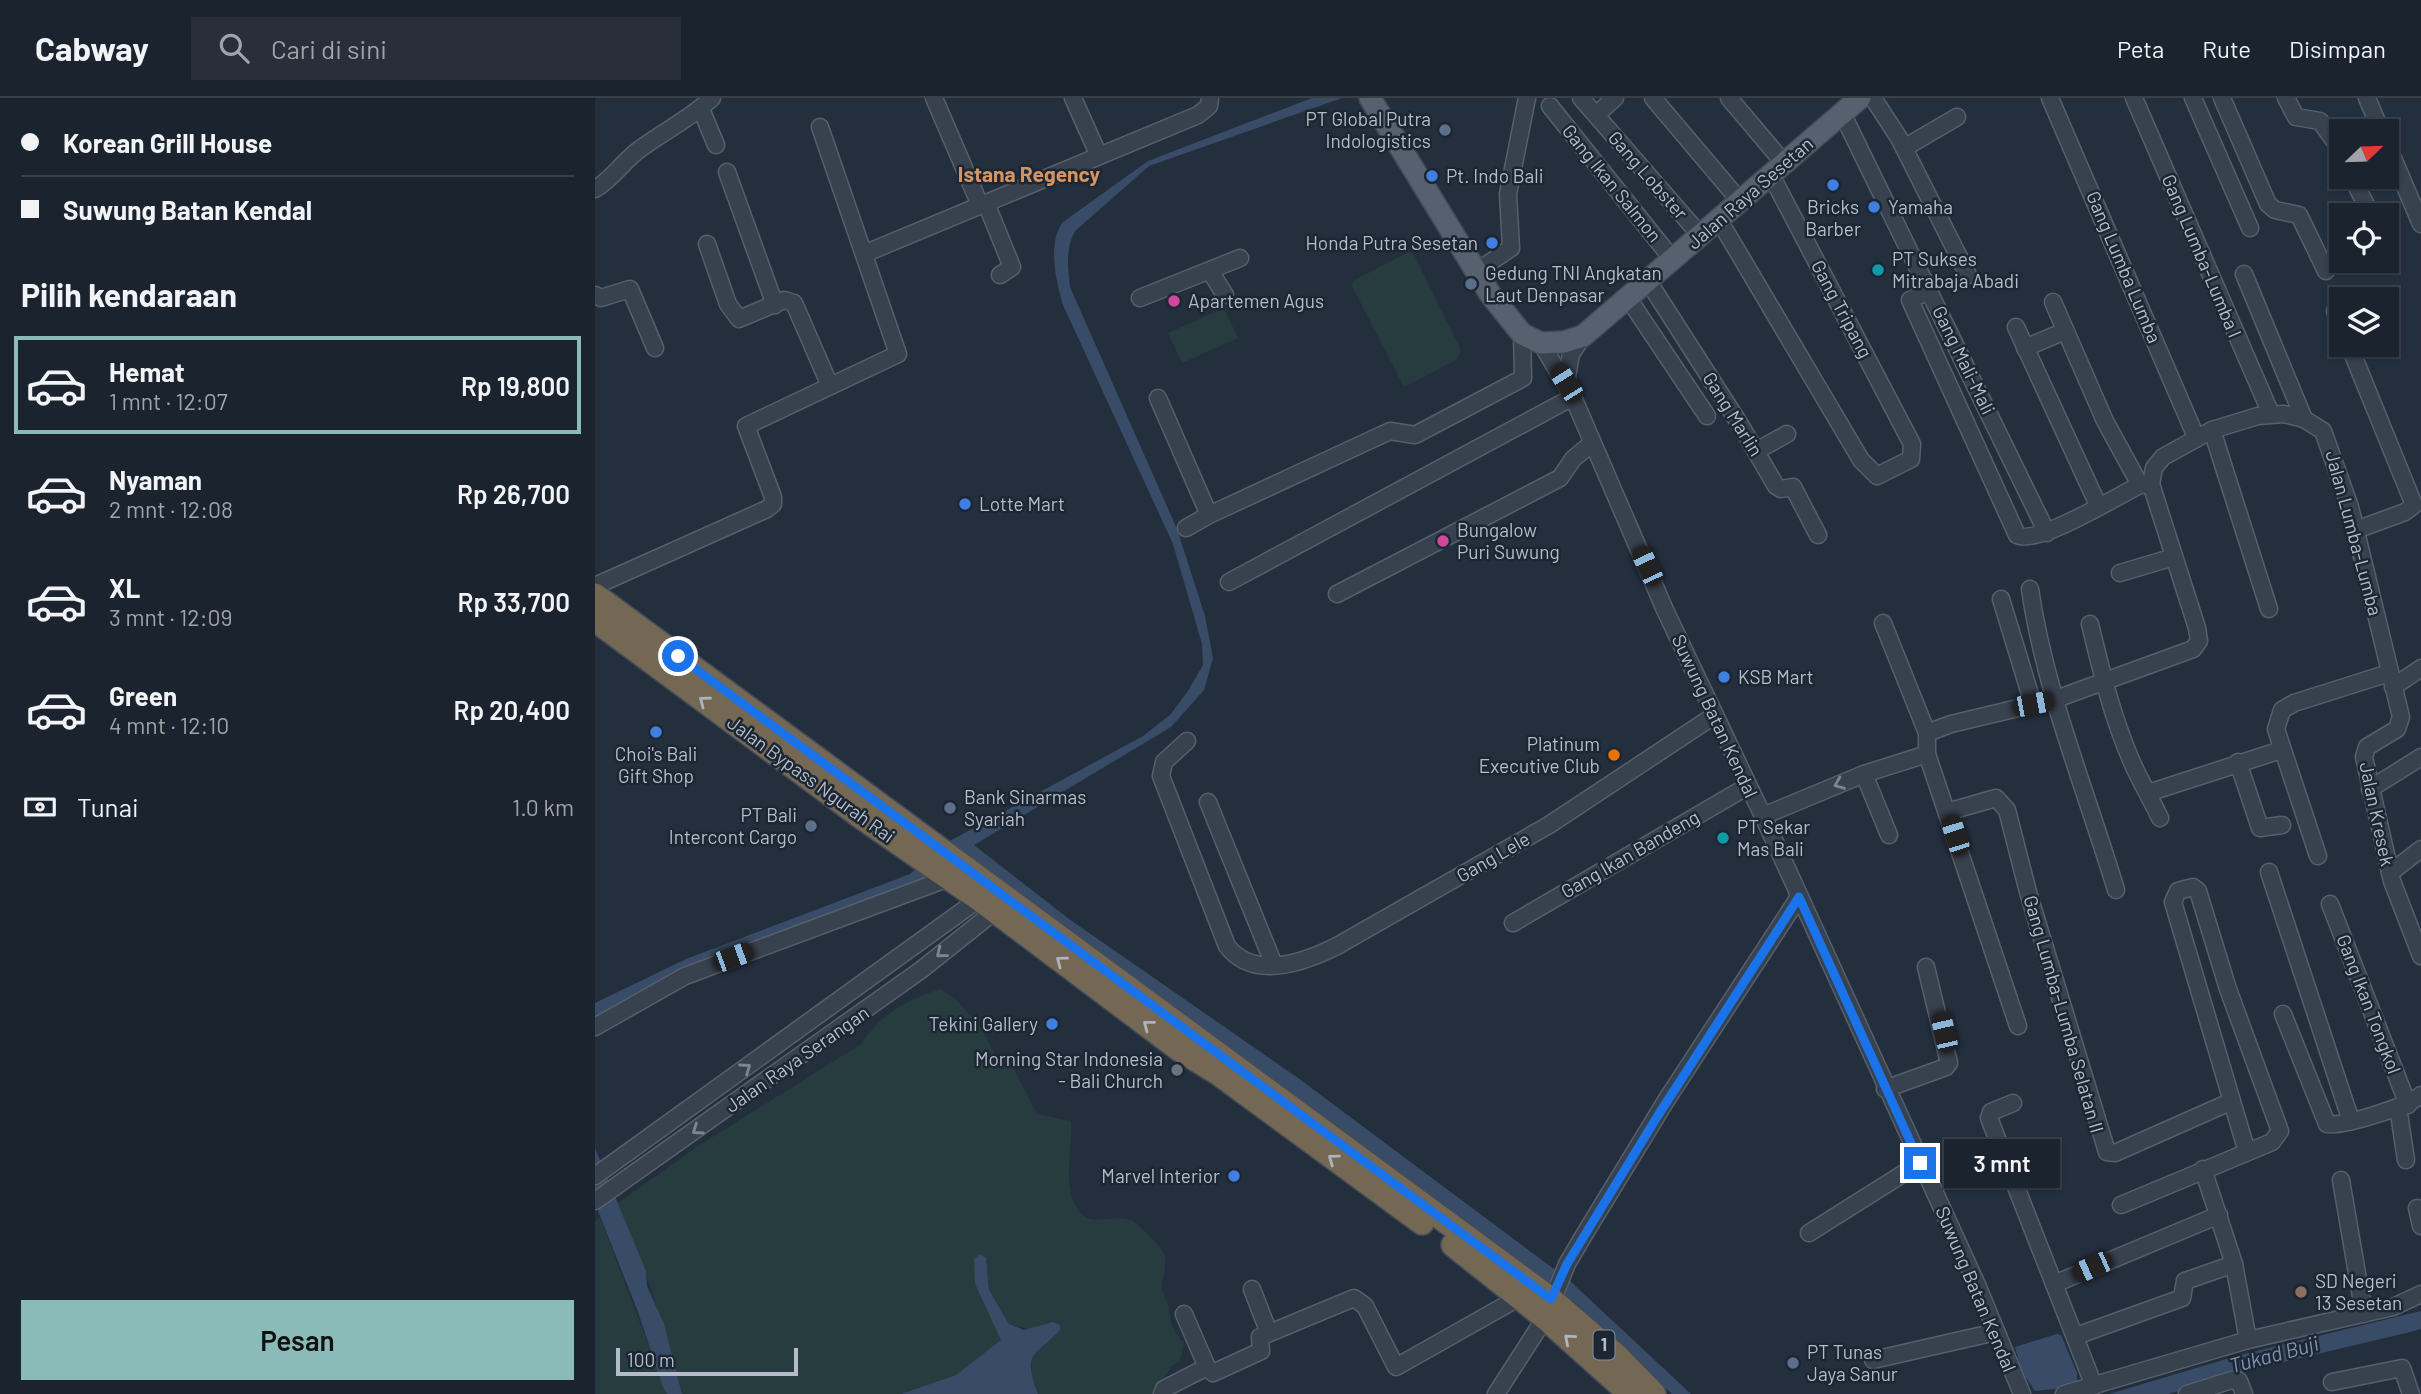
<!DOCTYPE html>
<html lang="id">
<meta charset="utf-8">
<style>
:root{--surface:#1b232e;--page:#282f3a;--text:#f1f3f6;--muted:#a0a4aa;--line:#39404a;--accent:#8bbbb9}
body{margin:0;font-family:Barlow,sans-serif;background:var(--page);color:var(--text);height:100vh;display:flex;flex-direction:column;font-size:26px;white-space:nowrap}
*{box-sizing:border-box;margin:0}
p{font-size:23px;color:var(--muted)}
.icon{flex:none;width:38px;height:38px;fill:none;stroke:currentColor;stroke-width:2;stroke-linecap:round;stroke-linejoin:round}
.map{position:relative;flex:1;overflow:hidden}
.panel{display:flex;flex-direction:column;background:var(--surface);width:595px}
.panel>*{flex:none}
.banner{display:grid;align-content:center;height:154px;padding:0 21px;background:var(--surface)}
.needle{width:46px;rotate:67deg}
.controls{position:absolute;left:1734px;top:21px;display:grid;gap:14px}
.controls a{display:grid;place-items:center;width:70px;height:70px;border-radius:0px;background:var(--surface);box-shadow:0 2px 5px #0004,0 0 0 2px var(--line);font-size:35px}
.scale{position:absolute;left:21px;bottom:18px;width:182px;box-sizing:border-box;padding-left:7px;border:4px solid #b4bcc9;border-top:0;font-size:19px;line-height:24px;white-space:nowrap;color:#b4bcc9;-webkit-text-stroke:5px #1d2633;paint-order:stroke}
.end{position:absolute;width:32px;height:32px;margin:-16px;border:9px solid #1a73e8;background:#fff;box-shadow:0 0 0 4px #fff}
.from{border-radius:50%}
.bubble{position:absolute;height:49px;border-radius:0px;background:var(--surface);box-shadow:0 2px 5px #0004,0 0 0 2px var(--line);font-size:23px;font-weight:600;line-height:49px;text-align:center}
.car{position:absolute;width:21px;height:42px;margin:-21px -10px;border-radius:9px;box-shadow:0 0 5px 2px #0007;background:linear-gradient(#222 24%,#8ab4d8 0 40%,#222 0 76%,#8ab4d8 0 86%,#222 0)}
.banner b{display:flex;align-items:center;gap:24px;height:66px;font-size:26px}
.banner b+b{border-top:2px solid var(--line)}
.banner i{width:18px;height:18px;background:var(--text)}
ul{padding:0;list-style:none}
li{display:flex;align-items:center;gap:21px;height:98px;margin:0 14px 10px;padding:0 7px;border:4px solid transparent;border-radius:0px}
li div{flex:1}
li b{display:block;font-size:26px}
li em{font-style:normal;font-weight:600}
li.active{border-color:var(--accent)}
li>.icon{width:63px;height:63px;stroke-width:1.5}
h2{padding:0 21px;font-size:32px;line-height:84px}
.pay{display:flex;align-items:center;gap:18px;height:77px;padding:0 21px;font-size:26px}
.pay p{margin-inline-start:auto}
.primary-button{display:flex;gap:14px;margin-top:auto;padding:14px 21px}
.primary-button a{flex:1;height:80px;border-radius:0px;background:var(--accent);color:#111;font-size:28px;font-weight:600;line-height:80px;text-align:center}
header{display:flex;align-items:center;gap:42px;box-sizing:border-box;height:98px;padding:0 35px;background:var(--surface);border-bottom:2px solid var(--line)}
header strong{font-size:33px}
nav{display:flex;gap:38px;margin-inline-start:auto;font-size:24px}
.search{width:490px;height:63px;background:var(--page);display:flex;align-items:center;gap:18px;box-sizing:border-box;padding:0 24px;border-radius:0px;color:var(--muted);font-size:26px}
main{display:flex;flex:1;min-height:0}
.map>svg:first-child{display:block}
.green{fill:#263c3f}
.water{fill:#394c67}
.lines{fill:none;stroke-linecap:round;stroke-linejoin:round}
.minor-casing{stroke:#565f6c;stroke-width:19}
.major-casing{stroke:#414a57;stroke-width:24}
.highway-casing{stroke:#434c59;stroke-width:26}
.minor{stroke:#38414e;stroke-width:16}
.major{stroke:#56606e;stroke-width:21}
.highway{stroke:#746855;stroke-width:23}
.oneway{stroke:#aeb4bd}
.oneway2{stroke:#7c8592}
.route{stroke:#1a73e8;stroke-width:9}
.service-dot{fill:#5c6f8a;stroke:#1d2633;stroke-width:2.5}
.shop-dot{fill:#3f7fe0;stroke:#1d2633;stroke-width:2.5}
.culture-dot{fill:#0f9aa8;stroke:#1d2633;stroke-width:2.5}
.hotel-dot{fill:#d1479c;stroke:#1d2633;stroke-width:2.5}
.food-dot{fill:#e8710a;stroke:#1d2633;stroke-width:2.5}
.worship-dot{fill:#6b7280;stroke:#1d2633;stroke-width:2.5}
.education-dot{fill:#8d6e63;stroke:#1d2633;stroke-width:2.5}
.labels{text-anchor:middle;stroke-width:5;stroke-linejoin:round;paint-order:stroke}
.shield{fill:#1d2633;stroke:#878f9c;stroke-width:2}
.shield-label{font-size:18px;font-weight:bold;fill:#b4bcc9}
.poi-label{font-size:19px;fill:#b4bcc9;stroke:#1d2633;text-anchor:start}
.street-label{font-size:19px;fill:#b4bcc9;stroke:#1d2633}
.neighbourhood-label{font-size:21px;font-weight:bold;fill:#d59563;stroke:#1d2633}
.water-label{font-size:21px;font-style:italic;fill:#7c92b1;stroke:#1d2633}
</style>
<header>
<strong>Cabway</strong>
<div class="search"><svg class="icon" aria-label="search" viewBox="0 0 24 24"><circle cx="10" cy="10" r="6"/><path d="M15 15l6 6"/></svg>Cari di sini</div>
<nav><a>Peta</a><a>Rute</a><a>Disimpan</a></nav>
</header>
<main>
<section class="panel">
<div class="banner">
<b><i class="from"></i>Korean Grill House</b>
<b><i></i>Suwung Batan Kendal</b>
</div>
<h2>Pilih kendaraan</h2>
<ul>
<li class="active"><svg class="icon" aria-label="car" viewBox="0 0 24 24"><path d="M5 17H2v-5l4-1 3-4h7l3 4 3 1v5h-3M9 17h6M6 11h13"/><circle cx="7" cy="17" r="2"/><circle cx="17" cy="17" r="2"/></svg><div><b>Hemat</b><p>1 mnt · 12:07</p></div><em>Rp 19,800</em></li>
<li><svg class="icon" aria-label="car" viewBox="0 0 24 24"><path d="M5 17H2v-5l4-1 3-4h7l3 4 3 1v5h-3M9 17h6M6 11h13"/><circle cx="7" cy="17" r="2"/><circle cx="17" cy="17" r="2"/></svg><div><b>Nyaman</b><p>2 mnt · 12:08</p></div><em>Rp 26,700</em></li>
<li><svg class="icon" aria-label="car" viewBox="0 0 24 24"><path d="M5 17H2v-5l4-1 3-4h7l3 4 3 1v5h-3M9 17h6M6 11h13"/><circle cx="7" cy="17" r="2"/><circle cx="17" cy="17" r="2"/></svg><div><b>XL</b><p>3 mnt · 12:09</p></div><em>Rp 33,700</em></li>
<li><svg class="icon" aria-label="car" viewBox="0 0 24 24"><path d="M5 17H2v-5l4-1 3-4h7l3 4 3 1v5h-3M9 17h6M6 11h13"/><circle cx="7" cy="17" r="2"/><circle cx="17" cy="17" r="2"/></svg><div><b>Green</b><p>4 mnt · 12:10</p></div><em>Rp 20,400</em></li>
</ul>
<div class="pay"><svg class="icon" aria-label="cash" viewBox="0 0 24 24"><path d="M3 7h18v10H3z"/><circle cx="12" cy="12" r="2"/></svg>Tunai<p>1.0 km</p></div>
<div class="primary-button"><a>Pesan</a></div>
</section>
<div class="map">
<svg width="1826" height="1296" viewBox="0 0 1826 1296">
<rect width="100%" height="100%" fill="#242f3e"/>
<g class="green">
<polygon points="813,154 818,155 866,252 861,262 809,289 757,188 758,183"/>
<polygon points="629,210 643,240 587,265 573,235"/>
<path d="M346,891L362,902L386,930L402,960L416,965L442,1016L476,1023C478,1049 468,1083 480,1107C493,1133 513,1115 536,1122C541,1124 562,1145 566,1151C576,1163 566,1179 567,1192C568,1197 572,1202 573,1207C575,1222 577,1234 589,1245L585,1264L578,1267L557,1296H443C432,1265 433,1257 459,1238L458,1224L436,1232L414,1226L394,1192L392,1169L380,1186L407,1242L361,1277L306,1296H87C70,1230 50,1168 23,1105L103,1048L266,946C287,915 311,902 346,891Z"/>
<polygon points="5,1119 72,1296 0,1296 0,1124"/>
</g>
<g class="water">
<path d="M717,0H747L554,68L480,133C470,151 473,170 475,189L582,431L610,518L618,560L609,592L576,629L379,747L474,821L703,980L975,1183L1096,1296H1077L983,1207L366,754L329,781L0,922V905L91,861L315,776L351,745L548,638L575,617L593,593L608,567L607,546L578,446L468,207C461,183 452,145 468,124L553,63Z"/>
<polygon points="0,1050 51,1173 52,1188 69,1226 87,1296 72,1296 68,1289 43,1214 0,1105"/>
<path d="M385,1156L391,1160L394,1192L414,1226L429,1232L458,1224L465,1227V1232C440,1259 427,1253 443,1296H306L361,1277L406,1242L380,1186L379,1161Z"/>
<polygon points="1826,1213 1826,1231 1811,1235 1663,1270 1573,1296 1514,1296 1645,1257"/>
<polygon points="1462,1236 1466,1237 1482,1275 1482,1283 1468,1290 1440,1293 1427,1274 1420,1249"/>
</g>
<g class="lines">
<defs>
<g id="minor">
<polyline points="339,0 385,107"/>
<polyline points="478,0 504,58"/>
<polyline points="986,0 1106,138"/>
<polyline points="1058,0 1145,103"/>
<polyline points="1134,0 1189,65"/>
<polyline points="1278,0 1304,40 1373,177"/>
<polyline points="1455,0 1601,339"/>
<polyline points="1539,0 1676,316"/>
<polyline points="1598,0 1655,130"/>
<polyline points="1627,0 1673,106 1680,112 1704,117 1731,173"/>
<polyline points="1691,0 1701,19 1725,23 1746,52"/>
<polyline points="1772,0 1786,33"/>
<polyline points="955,8 1078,162"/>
<polyline points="106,11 121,47"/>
<polyline points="1247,15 1452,435"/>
<polyline points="1001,17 1020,0"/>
<polyline points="1792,46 1826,126"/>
<polyline points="1309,50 1362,19"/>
<polyline points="132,74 180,207"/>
<polyline points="1757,79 1776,117"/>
<path d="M0,91C18,81 28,63 45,51C69,33 95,21 117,0"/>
<polyline points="391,105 417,169 405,177"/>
<polyline points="1124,122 1266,362 1282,378 1316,361 1317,346 1176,77"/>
<polyline points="112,146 133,206 144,221 189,202 199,205 235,288"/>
<polyline points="271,155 603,17 614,8 615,0"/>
<polyline points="615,173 630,197"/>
<polyline points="881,174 916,150 913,96 932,0"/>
<polyline points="1649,176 1709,321"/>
<polyline points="1053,183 1146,328 1181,388 1186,391 1198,389 1223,437"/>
<path d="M1335,192L1315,202L1422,437C1442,448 1522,398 1545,387L1556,386"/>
<polyline points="0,197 6,200 35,191 60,250"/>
<polyline points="545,200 645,160"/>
<polyline points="1033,200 1112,318"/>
<polyline points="1458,204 1510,323 1545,387"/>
<polyline points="1740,213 1746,228"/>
<polyline points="1421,229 1503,407"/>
<polyline points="946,245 978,299 1070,512 1168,718 1383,1189 1427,1296"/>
<polyline points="1754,247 1819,407 1810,414 1761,432"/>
<polyline points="1430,250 1470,233"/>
<polyline points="971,285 976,256 988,238"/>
<polyline points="563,300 614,417 795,333 820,337 928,280 927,236"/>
<polyline points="1617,332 1674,511"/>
<polyline points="1161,353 1192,336"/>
<polyline points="591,430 614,417"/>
<polyline points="1525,475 1579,459"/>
<polyline points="634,484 978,299"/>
<polyline points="0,488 172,411 178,406 178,399 151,328 303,256 225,29"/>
<path d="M1435,491C1450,594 1491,692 1521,792"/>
<polyline points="742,496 965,380 978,361 996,346"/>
<polyline points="1406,501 1438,606"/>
<polyline points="1288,525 1332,635 1332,656 1423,928"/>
<path d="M1495,526C1506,572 1517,618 1536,662C1544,681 1556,701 1565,720"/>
<polyline points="1798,589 1826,570"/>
<polyline points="1332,635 1356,626 1461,601 1598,551 1604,543 1602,530 1556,386 1559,370 1568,359 1617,332 1663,318 1689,316 1709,321 1728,333 1755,409 1806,619 1802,631 1772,649 1769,659 1797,783 1826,858"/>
<path d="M592,643L569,664L566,678L632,848C659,883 710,864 742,848L954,727L1120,617"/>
<polyline points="1643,664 1665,730 1687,727"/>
<polyline points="1269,676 1294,737"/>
<polyline points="1775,691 1826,659"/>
<polyline points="1553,695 1686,652"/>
<polyline points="613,704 679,867"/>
<polyline points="1352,714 1401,700 1412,712 1433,794 1512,1054 1520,1055 1635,1004"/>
<polyline points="1168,718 1269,676 1332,656"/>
<polyline points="1723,758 1681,631 1687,612 1699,605 1794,575"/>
<polyline points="1674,774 1756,1023"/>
<polyline points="1795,775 1826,751"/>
<polyline points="1735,806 1813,1007"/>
<polyline points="918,825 1153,688"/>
<path d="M1688,916L1732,1026C1749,1029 1812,1008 1826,997"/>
<polyline points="0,929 90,878 354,780"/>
<polyline points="1290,991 1351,969 1354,965 1331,869"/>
<polyline points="1418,1005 1396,1014 1394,1020 1499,1288"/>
<polyline points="1803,1009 1811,1062"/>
<polyline points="1608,1071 1639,1166 1653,1242"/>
<polyline points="0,1078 384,801"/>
<polyline points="1746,1082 1769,1216"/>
<polyline points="0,1103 326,872 400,813"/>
<polyline points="1526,1107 1677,1044 1685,1033 1633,891 1603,793 1598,789 1583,793 1578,804 1652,1054"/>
<polyline points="1822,1110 1826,1128"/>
<polyline points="1214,1135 1325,1065"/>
<polyline points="1459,1186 1624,1117"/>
<polyline points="657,1191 674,1235"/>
<polyline points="1481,1238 1587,1200 1590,1183 1639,1166"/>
<polyline points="1278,1262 1401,1234"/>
<polyline points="612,1269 618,1275 666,1253 665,1239 759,1200 770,1208 801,1269 925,1199"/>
<polyline points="1737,1284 1807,1270 1816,1296"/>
<polyline points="567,1296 569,1291 612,1269 589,1216"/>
<polyline points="901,1296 950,1220 972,1166 989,1137 1072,1001 1204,799"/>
<polyline points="1469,1296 1653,1242 1798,1209 1826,1196"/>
<polyline points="1592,1296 1637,1282 1644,1283 1649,1296"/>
</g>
<polyline id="major" points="775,0 895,196 927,236 946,245 969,244 988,238 1265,0"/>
<g id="highway">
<polyline points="0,497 956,1201 1023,1259 1059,1296"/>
<polyline points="0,522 266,719 384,801 585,952 624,976 827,1125"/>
<polyline points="858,1147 950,1220 1035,1296"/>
</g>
</defs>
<use href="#minor" class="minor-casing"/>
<use href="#major" class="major-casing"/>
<use href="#highway" class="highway-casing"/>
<use href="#minor" class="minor"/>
<use href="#major" class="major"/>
<use href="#highway" class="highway"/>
</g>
<defs><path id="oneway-chevron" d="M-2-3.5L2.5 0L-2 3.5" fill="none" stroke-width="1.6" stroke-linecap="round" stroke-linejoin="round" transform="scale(1.75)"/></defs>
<g class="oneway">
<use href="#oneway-chevron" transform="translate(109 603) rotate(-143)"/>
<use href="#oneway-chevron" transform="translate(466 863) rotate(-143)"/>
<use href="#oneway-chevron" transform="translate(553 927) rotate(-142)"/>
<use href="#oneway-chevron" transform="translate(738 1061) rotate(-144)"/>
<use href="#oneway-chevron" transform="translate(974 1241) rotate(-139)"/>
</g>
<g class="oneway2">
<use href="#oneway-chevron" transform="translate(1244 686) rotate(158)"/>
<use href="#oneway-chevron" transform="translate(346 855) rotate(141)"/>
<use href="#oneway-chevron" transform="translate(151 970) rotate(-35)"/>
<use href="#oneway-chevron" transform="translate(102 1032) rotate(145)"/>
</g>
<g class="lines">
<polyline class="route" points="83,558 956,1201 972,1166 1062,1019 1204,799 1325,1065"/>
</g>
<g class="service-dot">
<circle cx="850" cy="32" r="7"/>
<circle cx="876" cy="186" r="7"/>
<circle cx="355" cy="710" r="7"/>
<circle cx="216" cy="728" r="7"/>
<circle cx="1198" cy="1265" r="7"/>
</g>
<g class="shop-dot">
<circle cx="837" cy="78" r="7"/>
<circle cx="1238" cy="87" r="7"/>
<circle cx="1279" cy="109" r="7"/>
<circle cx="897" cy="145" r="7"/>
<circle cx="370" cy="406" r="7"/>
<circle cx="1129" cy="579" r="7"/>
<circle cx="61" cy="634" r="7"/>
<circle cx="457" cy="926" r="7"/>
<circle cx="639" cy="1078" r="7"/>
</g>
<g class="culture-dot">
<circle cx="1283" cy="172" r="7"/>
<circle cx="1128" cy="740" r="7"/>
</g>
<g class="hotel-dot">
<circle cx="579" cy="203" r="7"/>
<circle cx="848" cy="443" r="7"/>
</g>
<circle class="food-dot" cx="1019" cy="657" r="7"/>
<circle class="worship-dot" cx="582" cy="972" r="7"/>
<circle class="education-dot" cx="1706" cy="1194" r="7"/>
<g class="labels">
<rect class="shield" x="998.5" y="1232.5" width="21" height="29" rx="5"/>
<g class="shield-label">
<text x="1009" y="1253">1</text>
</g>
<g class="poi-label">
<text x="836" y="28" text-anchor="end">PT Global Putra<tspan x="836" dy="22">Indologistics</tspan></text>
<text x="851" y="85">Pt. Indo Bali</text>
<text x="1238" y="116" text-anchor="middle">Bricks<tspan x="1238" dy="22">Barber</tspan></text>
<text x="1293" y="116">Yamaha</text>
<text x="883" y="152" text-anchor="end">Honda Putra Sesetan</text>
<text x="1297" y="168">PT Sukses<tspan x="1297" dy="22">Mitrabaja Abadi</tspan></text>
<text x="890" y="182">Gedung TNI Angkatan<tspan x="890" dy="22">Laut Denpasar</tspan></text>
<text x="593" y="210">Apartemen Agus</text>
<text x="384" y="413">Lotte Mart</text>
<text x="862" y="439">Bungalow<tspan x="862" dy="22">Puri Suwung</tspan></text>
<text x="1143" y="586">KSB Mart</text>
<text x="1005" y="653" text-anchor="end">Platinum<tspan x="1005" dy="22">Executive Club</tspan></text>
<text x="61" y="663" text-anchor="middle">Choi's Bali<tspan x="61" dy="22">Gift Shop</tspan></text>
<text x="369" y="706">Bank Sinarmas<tspan x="369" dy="22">Syariah</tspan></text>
<text x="202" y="724" text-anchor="end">PT Bali<tspan x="202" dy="22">Intercont Cargo</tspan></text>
<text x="1142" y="736">PT Sekar<tspan x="1142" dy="22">Mas Bali</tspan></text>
<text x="443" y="933" text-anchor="end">Tekini Gallery</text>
<text x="568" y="968" text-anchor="end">Morning Star Indonesia<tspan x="568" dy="22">- Bali Church</tspan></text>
<text x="625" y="1085" text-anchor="end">Marvel Interior</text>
<text x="1720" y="1190">SD Negeri<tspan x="1720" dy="22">13 Sesetan</tspan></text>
<text x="1212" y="1261">PT Tunas<tspan x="1212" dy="22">Jaya Sanur</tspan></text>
</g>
<g class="street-label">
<text transform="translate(1053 77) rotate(49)" y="7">Gang Lobster</text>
<text transform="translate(1017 85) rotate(51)" y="7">Gang Ikan Salmon</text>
<text transform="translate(1155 95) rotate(-41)" y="7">Jalan Raya Sesetan</text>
<text transform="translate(1607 158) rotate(67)" y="7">Gang Lumba-Lumba I</text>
<text transform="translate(1529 169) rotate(67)" y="7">Gang Lumba Lumba</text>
<text transform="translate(1247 211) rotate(62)" y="7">Gang Tripang</text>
<text transform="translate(1369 262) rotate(64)" y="7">Gang Mali-Mali</text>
<text transform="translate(1138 316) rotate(58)" y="7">Gang Marlin</text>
<text transform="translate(1759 435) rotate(75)" y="7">Jalan Lumba-Lumba</text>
<text transform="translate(1120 618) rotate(65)" y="7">Suwung Batan Kendal</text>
<text transform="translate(216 681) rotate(36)" y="7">Jalan Bypass Ngurah Rai</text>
<text transform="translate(1782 716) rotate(78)" y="7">Jalan Kresek</text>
<text transform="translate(1035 756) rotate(-30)" y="7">Gang Ikan Bandeng</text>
<text transform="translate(898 759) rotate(-30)" y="7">Gang Lele</text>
<text transform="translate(1774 906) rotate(69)" y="7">Gang Ikan Tongkol</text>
<text transform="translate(1469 916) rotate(74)" y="7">Gang Lumba-Lumba Selatan II</text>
<text transform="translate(202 961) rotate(-35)" y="7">Jalan Raya Serangan</text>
<text transform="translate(1381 1191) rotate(67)" y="7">Suwung Batan Kendal</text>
</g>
<g class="neighbourhood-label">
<text x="434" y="84">Istana Regency</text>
</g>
<g class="water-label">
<text transform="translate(1679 1257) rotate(-15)" y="7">Tukad Buji</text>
</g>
</g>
</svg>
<div class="controls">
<a><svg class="needle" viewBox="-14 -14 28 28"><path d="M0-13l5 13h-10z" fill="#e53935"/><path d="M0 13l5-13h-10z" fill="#a0a4aa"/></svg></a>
<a><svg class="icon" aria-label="locate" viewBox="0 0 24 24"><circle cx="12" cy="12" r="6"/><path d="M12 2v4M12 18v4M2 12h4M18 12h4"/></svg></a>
<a><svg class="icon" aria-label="layers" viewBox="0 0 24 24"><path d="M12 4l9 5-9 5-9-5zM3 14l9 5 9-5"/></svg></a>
</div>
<div class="scale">100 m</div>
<i class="end from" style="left:83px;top:558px"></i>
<i class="end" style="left:1325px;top:1065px"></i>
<div class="bubble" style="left:1349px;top:1041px;width:116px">3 mnt</div>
<i class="car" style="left:971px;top:285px;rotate:328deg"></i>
<i class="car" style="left:1052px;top:468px;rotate:335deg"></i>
<i class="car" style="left:1438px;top:606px;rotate:79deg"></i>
<i class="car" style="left:1360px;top:737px;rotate:342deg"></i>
<i class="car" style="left:138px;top:859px;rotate:70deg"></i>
<i class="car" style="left:1349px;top:934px;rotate:347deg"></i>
<i class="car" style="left:1497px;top:1169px;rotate:246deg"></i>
</div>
</main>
